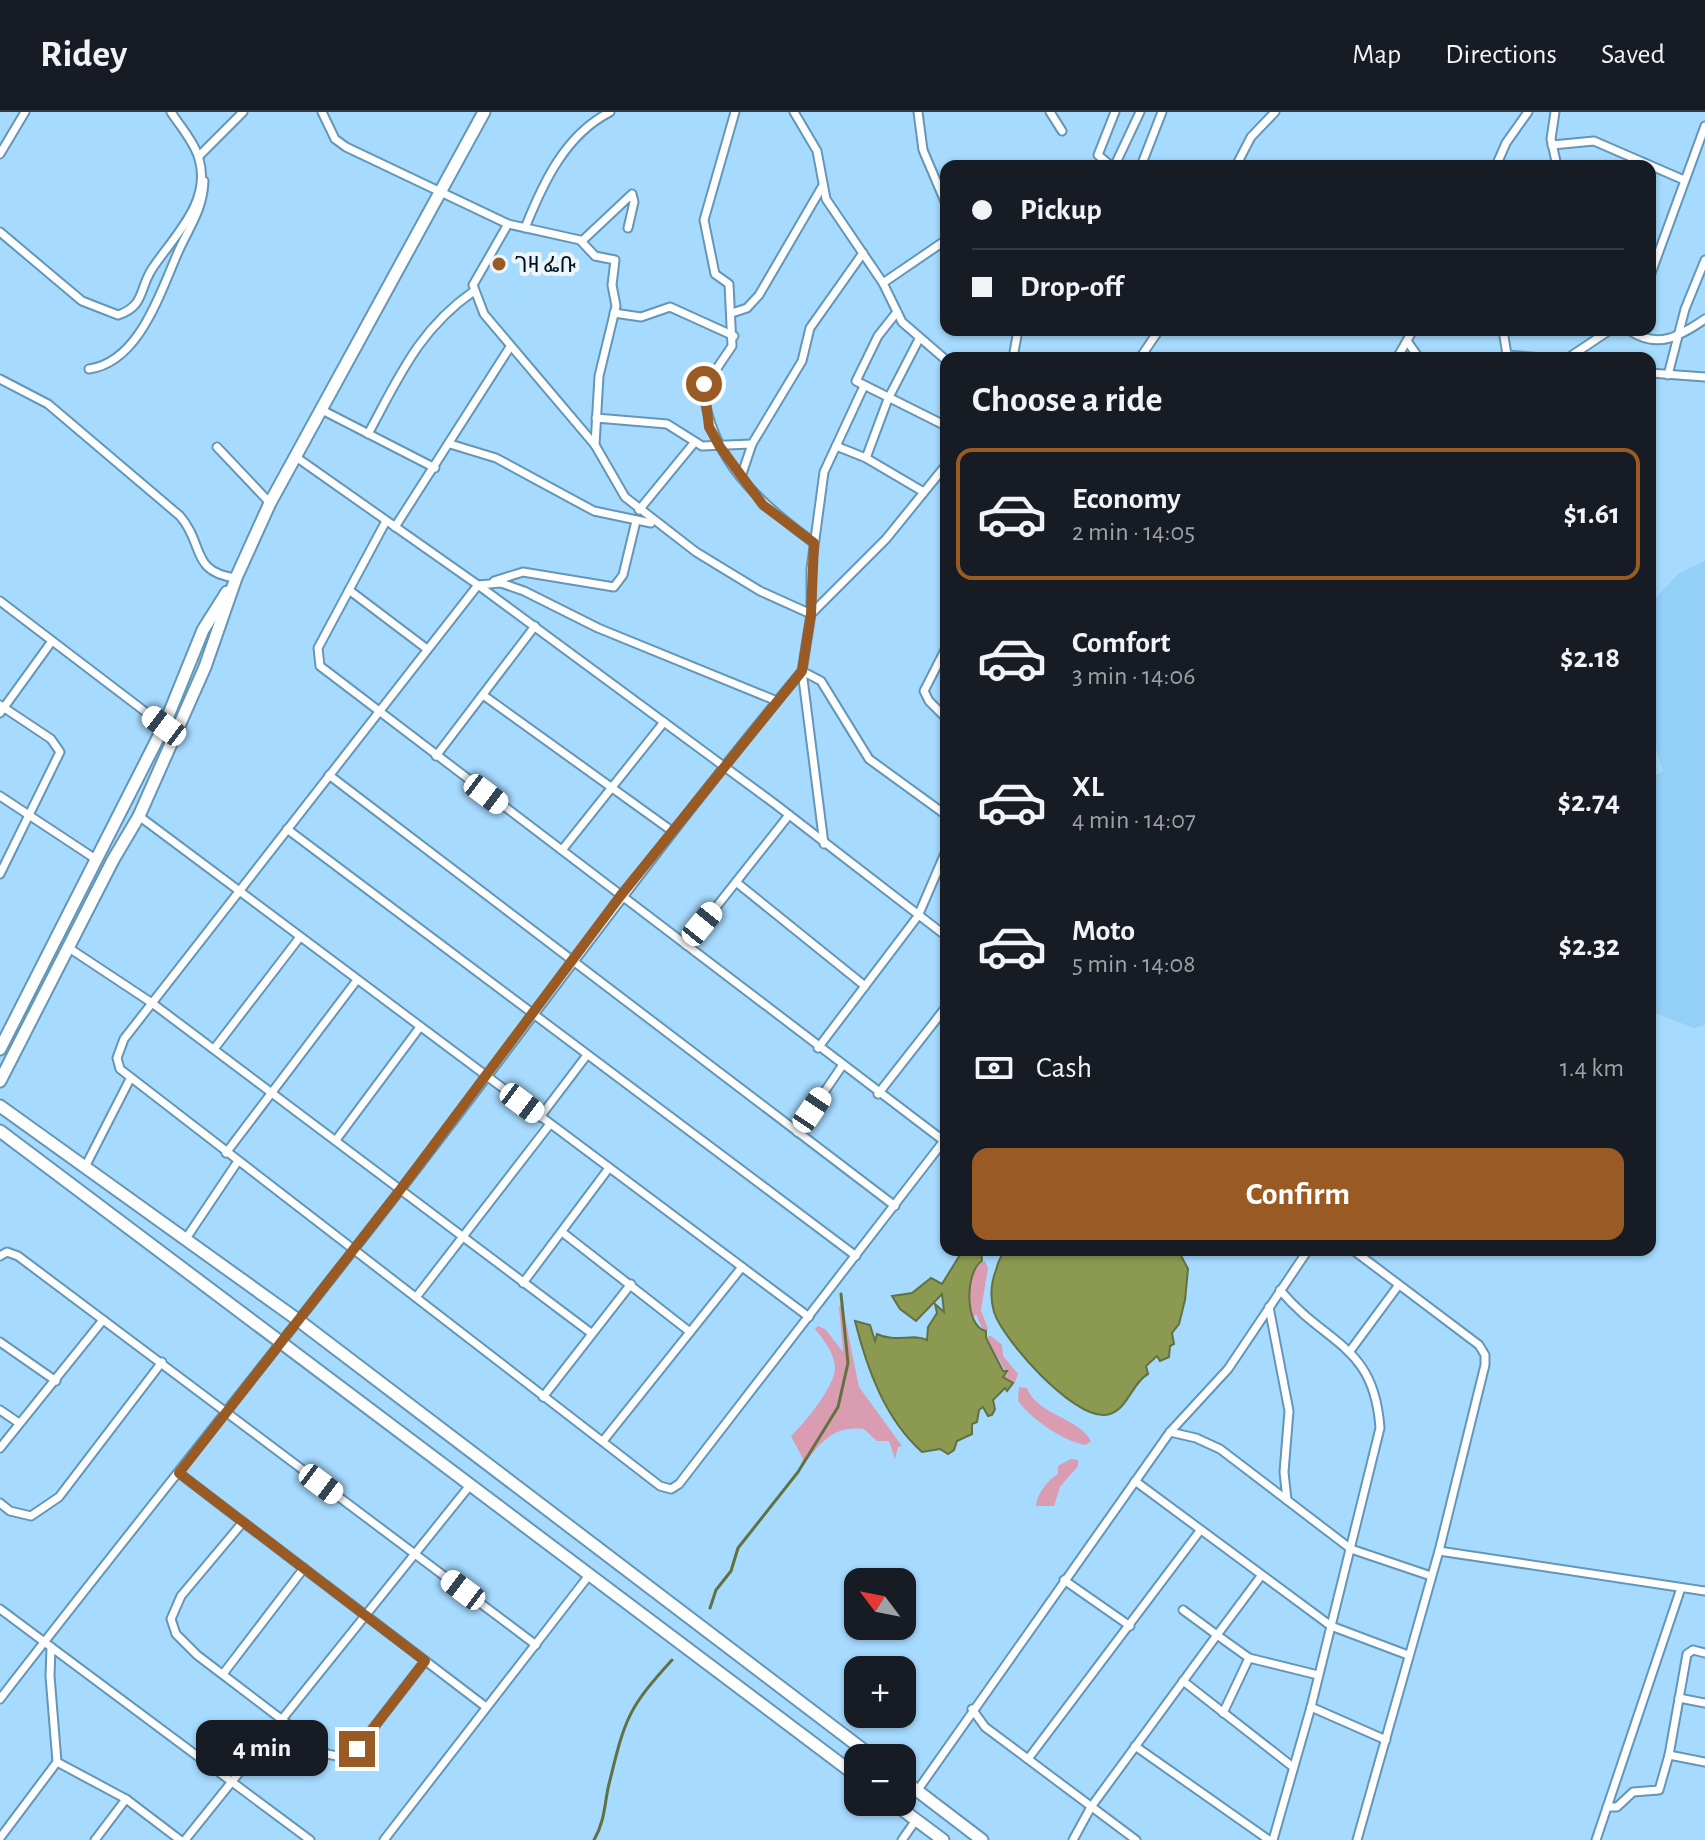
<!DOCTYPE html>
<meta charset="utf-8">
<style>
:root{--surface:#171b24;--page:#242831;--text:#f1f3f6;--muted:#9ea1a6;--line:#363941;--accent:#9a5a23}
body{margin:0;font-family:"Alegreya Sans","Noto Sans Ethiopic",sans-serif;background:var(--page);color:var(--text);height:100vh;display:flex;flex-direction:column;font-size:30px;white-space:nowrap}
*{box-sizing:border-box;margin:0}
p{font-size:26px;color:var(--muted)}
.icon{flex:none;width:44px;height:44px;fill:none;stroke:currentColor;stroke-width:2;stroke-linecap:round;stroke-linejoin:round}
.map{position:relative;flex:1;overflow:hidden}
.sheet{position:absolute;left:940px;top:240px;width:716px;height:904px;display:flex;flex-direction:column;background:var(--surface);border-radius:16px;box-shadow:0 2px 6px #0004}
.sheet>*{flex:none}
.hud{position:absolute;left:940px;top:48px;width:716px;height:176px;border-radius:16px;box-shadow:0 2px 6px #0004;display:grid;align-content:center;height:176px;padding:0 32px;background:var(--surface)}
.needle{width:52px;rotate:302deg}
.tools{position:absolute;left:844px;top:1456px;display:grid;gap:16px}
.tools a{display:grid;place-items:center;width:72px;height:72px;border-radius:16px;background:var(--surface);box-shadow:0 2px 6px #0004;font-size:40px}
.end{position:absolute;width:36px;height:36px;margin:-18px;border:10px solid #9a5a23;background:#fff;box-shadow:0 0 0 4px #fff}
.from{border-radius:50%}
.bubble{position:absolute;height:56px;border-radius:16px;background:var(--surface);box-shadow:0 2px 6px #0004;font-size:26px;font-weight:700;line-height:56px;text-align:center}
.car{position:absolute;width:24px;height:48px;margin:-24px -12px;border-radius:10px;box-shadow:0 0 6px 2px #0007;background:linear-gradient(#fff 24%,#345 0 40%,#fff 0 76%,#345 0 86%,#fff 0)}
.hud b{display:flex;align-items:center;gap:28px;height:76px;font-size:30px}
.hud b+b{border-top:2px solid var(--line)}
.hud i{width:20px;height:20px;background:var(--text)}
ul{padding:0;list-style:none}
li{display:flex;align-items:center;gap:24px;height:132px;margin:0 16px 12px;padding:0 16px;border:4px solid transparent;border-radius:16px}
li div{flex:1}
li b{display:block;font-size:30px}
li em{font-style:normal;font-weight:700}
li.on{border-color:var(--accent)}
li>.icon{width:72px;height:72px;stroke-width:1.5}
h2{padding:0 32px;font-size:36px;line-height:96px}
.pay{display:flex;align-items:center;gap:20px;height:88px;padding:0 32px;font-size:30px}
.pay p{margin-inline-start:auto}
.button{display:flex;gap:16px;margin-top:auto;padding:16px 32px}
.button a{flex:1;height:92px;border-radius:16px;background:var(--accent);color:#fff;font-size:32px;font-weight:700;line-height:92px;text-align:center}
header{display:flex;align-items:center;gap:48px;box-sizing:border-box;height:112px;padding:0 40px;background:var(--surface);border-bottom:2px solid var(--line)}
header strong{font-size:38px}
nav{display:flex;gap:44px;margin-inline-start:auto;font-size:28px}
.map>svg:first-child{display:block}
.built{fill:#93cff7}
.green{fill:#da9cb0}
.water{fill:#8c9a51;stroke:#627141;stroke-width:2}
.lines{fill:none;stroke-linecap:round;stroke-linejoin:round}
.stream{stroke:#627141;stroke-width:3}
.minor-casing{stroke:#6396b7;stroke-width:11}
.primary-casing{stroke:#6396b7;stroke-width:15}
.minor{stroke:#fff;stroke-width:7}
.primary{stroke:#fff;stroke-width:11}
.route{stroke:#9a5a23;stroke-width:10}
.poi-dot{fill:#9a5a23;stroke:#ebf5fc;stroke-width:3}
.labels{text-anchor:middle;stroke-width:8;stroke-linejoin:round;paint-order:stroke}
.poi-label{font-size:22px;fill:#00111d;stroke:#ebf5fc;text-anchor:start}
</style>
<header>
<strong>Ridey</strong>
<nav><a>Map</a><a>Directions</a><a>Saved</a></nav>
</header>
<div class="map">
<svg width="1705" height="1728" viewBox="0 0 1705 1728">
<rect width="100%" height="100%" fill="#a6dafe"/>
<polygon class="built" points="1705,449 1705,913 1694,916 1650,899 1650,666 1663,659 1650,617 1650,492 1678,462"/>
<g class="green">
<polygon points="985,1149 988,1156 981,1198 988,1217 984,1221 976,1202 973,1206 968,1184 972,1157"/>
<path d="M842,1191L859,1275L902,1334L898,1335L895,1347L889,1329H877L864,1317C828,1313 818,1336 798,1360L803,1347L791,1324C804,1312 836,1273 835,1255C834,1241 824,1228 815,1217L818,1214L825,1217L843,1240L839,1195Z"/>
<polygon points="991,1224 1002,1233 1003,1244 1018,1262 1014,1272 1003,1264 1006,1260 986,1225"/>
<path d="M1019,1275L1027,1276C1036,1302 1079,1306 1091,1329L1086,1333C1062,1329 1032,1307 1018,1289Z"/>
<path d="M1071,1347L1078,1348V1354L1060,1375L1054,1394H1036C1037,1382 1048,1368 1058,1362V1354Z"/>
</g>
<g class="water">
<path d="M963,1138H981L982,1149C965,1159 964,1215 986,1219V1226L1003,1259H1007L1003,1265L1013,1271L1007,1279L1005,1276L993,1288L995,1297L992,1303L988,1304L983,1295L979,1298L977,1310L972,1312V1322L957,1329L954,1338L948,1342L940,1337L922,1340C885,1307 867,1257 855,1209L870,1213L875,1229L877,1222C894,1231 914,1221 927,1228L928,1215L937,1201L935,1192L944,1200L942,1182L916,1209L900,1197L892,1184L912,1181L931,1166L942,1172Z"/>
<path d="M1007,1138H1178L1188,1157L1185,1188L1179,1212L1172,1221L1174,1232L1170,1234L1169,1245L1160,1249L1157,1244L1146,1254L1148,1262C1131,1271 1127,1302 1104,1303C1072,1305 1003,1228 994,1200C990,1186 991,1171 996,1158C998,1150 1001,1142 1007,1138Z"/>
</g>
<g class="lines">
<g class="stream">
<polyline points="710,1496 716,1478 731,1459 738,1436 798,1360 838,1295 848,1251 841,1182"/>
<path d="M594,1728C606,1707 604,1690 610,1668C625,1607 628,1596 672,1548"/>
</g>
<defs>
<g id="minor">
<polyline points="322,0 335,27 346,35 508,112 473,173 484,202 595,333 625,385 696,440 760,479 811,502 811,457 824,360 864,274"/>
<path d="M735,0L704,108L715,162L729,172L732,234L703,277C712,350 758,389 814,431"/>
<polyline points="794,0 817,39 826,87 883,171 902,210 946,248"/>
<polyline points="918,0 923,38 946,92"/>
<polyline points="1050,0 1062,19"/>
<polyline points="1115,0 1098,43 1111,54 1115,53 1140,0"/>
<polyline points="1555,0 1551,27 1557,54"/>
<polyline points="1552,33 1594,29 1684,68"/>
<polyline points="0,42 25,0"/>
<polyline points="199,44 243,0"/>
<polyline points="1141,54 1162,0"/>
<polyline points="1236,54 1251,25 1275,0"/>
<polyline points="1496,54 1506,31 1528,0"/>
<polyline points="508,112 580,128 595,144 615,148 612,173 616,194 599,264 595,333"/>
<path d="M525,116C543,71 565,23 610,0"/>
<path d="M0,120L82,189L118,203C145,194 139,177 152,157C173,125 212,90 199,47C195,31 180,14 171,0"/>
<polyline points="582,129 632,82 634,90 628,116"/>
<polyline points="1650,164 1705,14"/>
<polyline points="883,171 946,128"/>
<polyline points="897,200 878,224 856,269 946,314"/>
<polyline points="614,201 641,205 670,195 734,224"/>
<polyline points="732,201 747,196 759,183 822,75"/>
<polyline points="1503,218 1507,243 1542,246"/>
<path d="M1629,218C1658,238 1680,224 1705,207"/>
<polyline points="1407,229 1419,246"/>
<polyline points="1013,246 1018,218"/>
<polyline points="1140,246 1159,218"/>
<polyline points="1397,246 1413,218"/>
<polyline points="1568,246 1610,218"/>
<path d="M89,257C140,250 161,178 179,138C190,114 203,97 204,69"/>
<polyline points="1650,261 1705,265"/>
<polyline points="1668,263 1685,197 1705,148"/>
<path d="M0,267L48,292L180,404C205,433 190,460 236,466"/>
<polyline points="322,298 435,356"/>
<polyline points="596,306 667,312 702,334 752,332"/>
<path d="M368,322C399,265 419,217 474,179"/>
<polyline points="450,332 496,346 594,399 651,411"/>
<polyline points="836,334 866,346 922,379"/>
<polyline points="217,335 270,391"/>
<polyline points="296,345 478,473 775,692 946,824"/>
<polyline points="866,346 888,287 919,227"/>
<polyline points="742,362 752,332 802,249 810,216 863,141"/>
<polyline points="639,398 694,331"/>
<polyline points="386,409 318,536 320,554 944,1029"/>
<polyline points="395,415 510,235"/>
<polyline points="494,469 523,460 614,475 623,463 636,409"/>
<polyline points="349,478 427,537"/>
<polyline points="0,489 164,614"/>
<polyline points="946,536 924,579 929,589 946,606"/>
<polyline points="483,583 672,719"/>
<polyline points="777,589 598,516 524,479 501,471 478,473 124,927 117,946 120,957 660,1374 671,1377 679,1372 946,1026"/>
<polyline points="0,593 51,627 60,640 0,762"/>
<polyline points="0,601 52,529"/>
<polyline points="436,644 535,514"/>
<polyline points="329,663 895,1094"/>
<polyline points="0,684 97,748"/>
<polyline points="139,704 809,1205"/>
<polyline points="287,717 856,1144"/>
<polyline points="824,732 802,559 811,502 886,427 946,353"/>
<polyline points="562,738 664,610"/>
<polyline points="736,770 865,874"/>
<polyline points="686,833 789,703"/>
<polyline points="69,836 152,891 591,1221"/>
<polyline points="818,936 918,804 946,739"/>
<polyline points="214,937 300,825"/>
<polyline points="878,982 946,895"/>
<polyline points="540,1005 587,943"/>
<polyline points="797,1020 842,954"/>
<polyline points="336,1028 420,915"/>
<polyline points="226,1041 357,868"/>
<polyline points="85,1055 130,967"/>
<polyline points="562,1120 690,1220"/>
<polyline points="185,1128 238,1049"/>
<polyline points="1353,1138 1479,1233 1485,1243 1485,1253 1439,1439 1357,1728"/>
<polyline points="0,1144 7,1140 18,1144 536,1533"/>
<polyline points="523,1171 609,1056"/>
<polyline points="417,1184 550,1012"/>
<polyline points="1269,1195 1289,1299 1284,1360 1287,1388"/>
<polyline points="0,1230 56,1269"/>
<polyline points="1350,1239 1398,1174"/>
<polyline points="543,1285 631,1172"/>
<polyline points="0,1298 19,1311"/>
<polyline points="1170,1320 1196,1326 1220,1337 1351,1437 1431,1464"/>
<polyline points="603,1329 742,1155"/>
<polyline points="0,1336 103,1208"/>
<polyline points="179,1361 243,1410"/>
<polyline points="1135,1369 1331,1514 1408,1543"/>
<polyline points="0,1391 10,1399 31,1404 59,1385 162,1250"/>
<polyline points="1439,1439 1705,1479"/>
<polyline points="1064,1468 1130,1514"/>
<polyline points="0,1497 310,1728"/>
<polyline points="1183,1498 1217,1523 1261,1464"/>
<polyline points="1705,1541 1693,1538 1687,1542 1669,1643 1705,1650"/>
<polyline points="1249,1546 1318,1563"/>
<polyline points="425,1549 357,1637 342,1645 327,1642 197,1543 176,1522 171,1507 181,1484 243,1410 486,1595"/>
<polyline points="223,1562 304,1456"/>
<polyline points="1183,1569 1293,1655"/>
<polyline points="1679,1586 1705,1591"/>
<path d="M0,1587C132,1416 269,1248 401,1077C535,904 662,727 802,559L821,569L869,647L946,703"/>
<polyline points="1311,1595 1386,1628"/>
<polyline points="972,1597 985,1615 1136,1728"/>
<polyline points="1135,1634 1269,1728"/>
<polyline points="1028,1647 1199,1420"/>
<polyline points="57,1650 126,1687 180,1728"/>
<polyline points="917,1679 1170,1320 1228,1257 1308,1138"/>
<polyline points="1607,1695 1617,1695 1633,1680 1659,1678 1669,1643"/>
<polyline points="0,1726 57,1650 50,1564 51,1535"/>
<polyline points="95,1728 126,1687"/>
<polyline points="185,1728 471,1372"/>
<polyline points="384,1728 590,1462"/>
<polyline points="902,1728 916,1708"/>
<polyline points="1073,1728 1091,1695 1217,1523 1249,1546 1223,1601"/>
<path d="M1273,1728L1311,1595L1380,1316C1374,1232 1327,1234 1280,1178"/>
<polyline points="1596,1728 1681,1476"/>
</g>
<g id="primary">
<polyline points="0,937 164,614 203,518 227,480"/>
<polyline points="0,969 113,748 139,704 205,555 236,466 270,391 484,0"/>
<polyline points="0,994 298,1208 874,1646"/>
<polyline points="0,1019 858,1665"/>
<polyline points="902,1667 982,1728"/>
<polyline points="892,1690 943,1728"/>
</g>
</defs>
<use href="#minor" class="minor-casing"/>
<use href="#primary" class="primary-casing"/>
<use href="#minor" class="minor"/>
<use href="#primary" class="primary"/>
</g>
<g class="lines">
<polyline class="route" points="357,1637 425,1549 179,1361 400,1078 621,783 802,559 811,502 814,431 763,393 720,335 709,315 704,272"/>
</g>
<circle class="poi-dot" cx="499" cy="152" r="8"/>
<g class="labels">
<g class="poi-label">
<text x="515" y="160">ገዛ ፌቡ</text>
</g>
</g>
</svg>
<div class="tools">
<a><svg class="needle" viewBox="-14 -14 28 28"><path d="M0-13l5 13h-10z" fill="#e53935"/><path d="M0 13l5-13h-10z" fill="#9ea1a6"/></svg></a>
<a>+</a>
<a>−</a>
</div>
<i class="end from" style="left:704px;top:272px"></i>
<i class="end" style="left:357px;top:1637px"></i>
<div class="bubble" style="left:196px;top:1608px;width:132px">4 min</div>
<i class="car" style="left:164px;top:614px;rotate:307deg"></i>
<i class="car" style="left:486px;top:682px;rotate:127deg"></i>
<i class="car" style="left:702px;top:812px;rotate:39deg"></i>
<i class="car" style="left:522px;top:991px;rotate:127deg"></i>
<i class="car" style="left:812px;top:998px;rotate:34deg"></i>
<i class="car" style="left:321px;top:1372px;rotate:127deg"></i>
<i class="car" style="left:463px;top:1478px;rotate:307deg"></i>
<div class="hud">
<b><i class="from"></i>Pickup</b>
<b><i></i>Drop-off</b>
</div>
<section class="sheet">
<h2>Choose a ride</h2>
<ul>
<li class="on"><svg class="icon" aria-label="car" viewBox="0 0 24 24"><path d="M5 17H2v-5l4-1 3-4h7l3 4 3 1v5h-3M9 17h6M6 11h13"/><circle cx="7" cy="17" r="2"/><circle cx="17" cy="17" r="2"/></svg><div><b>Economy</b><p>2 min · 14:05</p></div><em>$1.61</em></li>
<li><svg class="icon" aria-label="car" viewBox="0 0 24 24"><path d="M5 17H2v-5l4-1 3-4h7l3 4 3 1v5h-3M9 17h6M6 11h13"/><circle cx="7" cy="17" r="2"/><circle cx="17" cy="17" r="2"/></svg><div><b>Comfort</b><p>3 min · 14:06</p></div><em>$2.18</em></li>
<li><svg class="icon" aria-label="car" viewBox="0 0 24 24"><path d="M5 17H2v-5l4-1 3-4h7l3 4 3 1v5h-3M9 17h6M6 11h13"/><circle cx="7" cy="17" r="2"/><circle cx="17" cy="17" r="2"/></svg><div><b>XL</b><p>4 min · 14:07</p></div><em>$2.74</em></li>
<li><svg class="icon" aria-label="car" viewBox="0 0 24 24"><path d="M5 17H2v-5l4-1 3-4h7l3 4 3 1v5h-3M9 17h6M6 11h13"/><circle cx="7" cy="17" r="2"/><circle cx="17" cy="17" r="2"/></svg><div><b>Moto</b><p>5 min · 14:08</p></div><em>$2.32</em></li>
</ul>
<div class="pay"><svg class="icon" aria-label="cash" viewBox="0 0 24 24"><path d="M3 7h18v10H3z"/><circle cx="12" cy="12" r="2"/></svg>Cash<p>1.4 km</p></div>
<div class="button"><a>Confirm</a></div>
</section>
</div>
